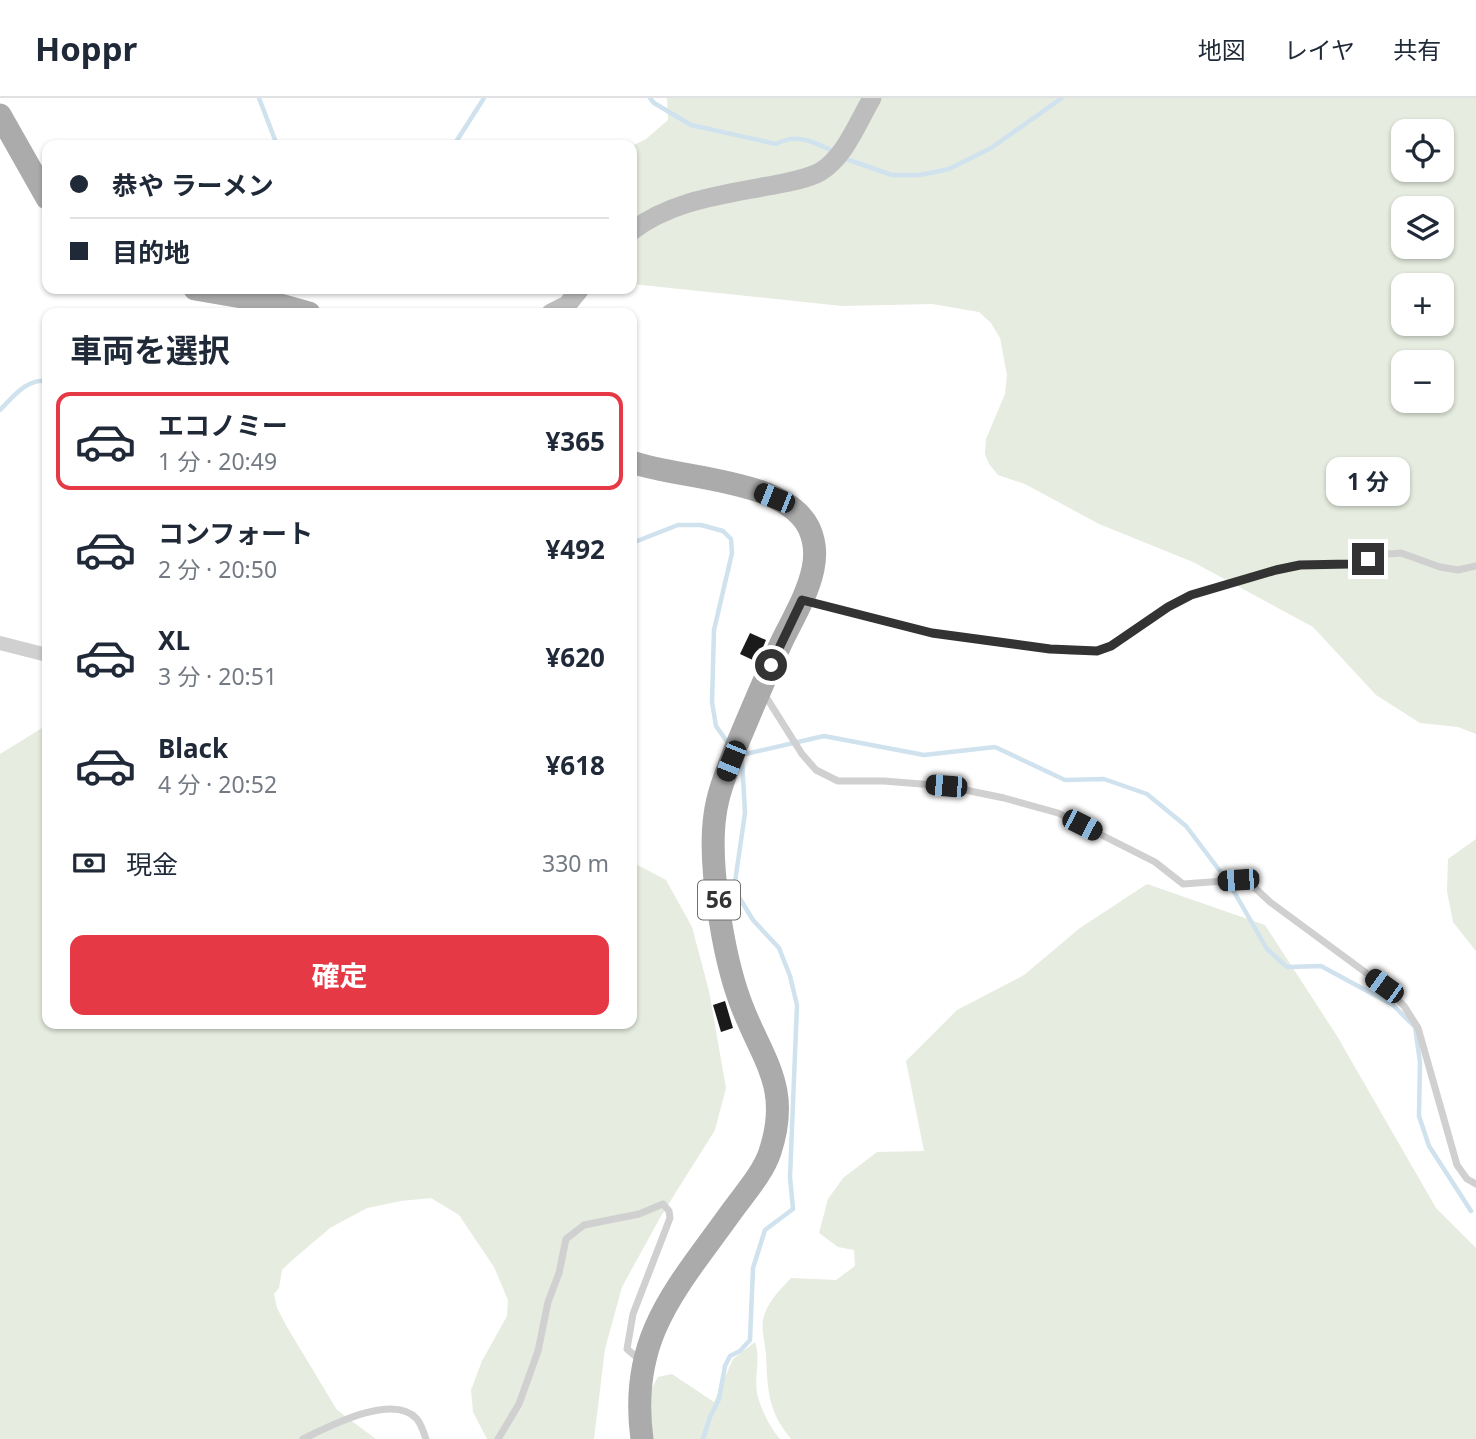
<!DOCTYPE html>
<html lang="ja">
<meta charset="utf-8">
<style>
:root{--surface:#fff;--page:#f2f2f3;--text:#1f2937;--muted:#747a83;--line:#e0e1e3;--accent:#e63946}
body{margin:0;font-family:"Noto Sans","Noto Sans JP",sans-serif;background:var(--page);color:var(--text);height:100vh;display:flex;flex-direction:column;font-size:26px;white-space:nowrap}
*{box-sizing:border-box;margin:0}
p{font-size:23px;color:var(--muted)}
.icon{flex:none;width:38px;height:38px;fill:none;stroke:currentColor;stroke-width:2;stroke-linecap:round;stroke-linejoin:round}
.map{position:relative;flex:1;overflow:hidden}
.drawer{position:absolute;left:42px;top:210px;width:595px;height:721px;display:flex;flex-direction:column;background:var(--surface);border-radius:14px;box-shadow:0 2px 5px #0004}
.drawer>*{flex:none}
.guide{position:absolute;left:42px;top:42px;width:595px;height:154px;border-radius:14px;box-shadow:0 2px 5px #0004;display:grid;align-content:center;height:154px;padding:0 28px;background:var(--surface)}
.fabs{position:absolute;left:1391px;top:21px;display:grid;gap:14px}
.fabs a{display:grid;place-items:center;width:63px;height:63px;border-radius:14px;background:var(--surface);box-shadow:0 2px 5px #0004;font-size:35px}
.end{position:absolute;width:32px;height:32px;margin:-16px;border:9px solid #333;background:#fff;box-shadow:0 0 0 4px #fff}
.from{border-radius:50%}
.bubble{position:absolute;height:49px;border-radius:14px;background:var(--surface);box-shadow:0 2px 5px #0004;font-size:23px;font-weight:700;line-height:49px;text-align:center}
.car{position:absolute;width:21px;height:42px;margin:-21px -10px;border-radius:9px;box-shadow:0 0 5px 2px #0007;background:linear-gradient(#222 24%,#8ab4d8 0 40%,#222 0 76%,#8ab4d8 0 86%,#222 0)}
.guide b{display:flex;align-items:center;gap:24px;height:66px;font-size:26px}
.guide b+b{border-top:2px solid var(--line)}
.guide i{width:18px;height:18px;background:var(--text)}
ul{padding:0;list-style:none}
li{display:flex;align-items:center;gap:21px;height:98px;margin:0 14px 10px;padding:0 14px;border:4px solid transparent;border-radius:14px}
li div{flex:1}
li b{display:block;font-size:26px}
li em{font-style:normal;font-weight:700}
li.selected{border-color:var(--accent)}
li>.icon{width:63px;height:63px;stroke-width:1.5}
h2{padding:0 28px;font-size:32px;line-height:84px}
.pay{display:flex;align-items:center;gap:18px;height:77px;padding:0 28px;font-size:26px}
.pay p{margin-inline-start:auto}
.action{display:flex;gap:14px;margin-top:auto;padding:14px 28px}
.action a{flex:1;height:80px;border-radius:14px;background:var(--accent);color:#fff;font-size:28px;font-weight:700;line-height:80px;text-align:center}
header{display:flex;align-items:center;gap:42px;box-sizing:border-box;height:98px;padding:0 35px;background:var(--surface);border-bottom:2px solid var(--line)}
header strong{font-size:33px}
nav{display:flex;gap:38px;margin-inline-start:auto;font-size:24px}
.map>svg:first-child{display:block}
.green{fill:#e6ecdf;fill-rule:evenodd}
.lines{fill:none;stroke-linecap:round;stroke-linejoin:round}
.stream{stroke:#cfe2ee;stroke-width:4.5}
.building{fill:#1a1a1a}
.lane{stroke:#d0d0d0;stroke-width:7}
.street{stroke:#d0d0d0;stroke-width:14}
.secondary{stroke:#bdbdbd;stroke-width:19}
.primary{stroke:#ababab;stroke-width:23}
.route{stroke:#333;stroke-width:9}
.labels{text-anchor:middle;stroke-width:7;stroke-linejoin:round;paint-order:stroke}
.shield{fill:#fff;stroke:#707070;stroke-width:2}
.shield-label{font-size:23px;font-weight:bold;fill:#333}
</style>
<header>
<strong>Hoppr</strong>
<nav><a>地図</a><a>レイヤ</a><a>共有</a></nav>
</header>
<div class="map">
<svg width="1476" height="1341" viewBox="0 0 1476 1341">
<rect width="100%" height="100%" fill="#fff"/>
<g class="green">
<path d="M667,0H1476V636L1458,629L1420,625L1376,597L1313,529L1193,464L1099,426L1025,386L998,377L989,366L985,356L986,341L1005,296L1007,277L1000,240L991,225L979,214L932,206L842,208L632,186V48L646,41L668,22ZM1404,33H1442V72H1404ZM1404,110H1442V149H1404ZM1404,187H1442V226H1404ZM1404,264H1442V303H1404Z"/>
<polygon points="47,627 47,926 632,926 632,764 666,782 692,829 709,893 726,990 715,1032 661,1118 622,1189 605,1251 594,1341 487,1341 473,1314 471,1292 482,1263 507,1218 508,1202 494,1169 459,1117 431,1100 401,1103 367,1110 330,1130 289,1165 282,1172 279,1190 274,1196 277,1210 287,1229 337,1312 376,1341 0,1341 0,656"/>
<polygon points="1476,741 1476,853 1453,824 1447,793 1448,761"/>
<path d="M1147,786L1265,827L1337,938L1436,1110L1476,1150V1341H791C768,1313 768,1294 766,1259C766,1245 759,1229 765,1215C770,1201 781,1191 791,1180L836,1182L855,1168L854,1152L838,1149L819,1135L828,1101L843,1080L877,1054L924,1053L906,963L957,912L1024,877L1080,830Z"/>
<path d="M755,1244C761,1261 754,1277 757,1295C760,1309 770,1330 780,1341H653C644,1316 644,1302 658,1279L672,1276L714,1304L733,1261Z"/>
</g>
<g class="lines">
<g class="stream">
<polyline points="259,0 277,47"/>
<path d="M650,0L654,5L691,27L776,46C796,35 811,43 831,52"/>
<polyline points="454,47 484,0"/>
<polyline points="846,61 892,77 920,77 949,71 991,50 1062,0"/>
<path d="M0,312C13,299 27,280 47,283"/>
<polyline points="632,445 678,427 701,427 723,433 731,441 732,455 714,532 712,604 716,628 728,645"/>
<polyline points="741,657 824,638 924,657 995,649 1065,682 1104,681 1147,696 1186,728 1229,785 1267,851 1287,869 1321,868 1393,907 1415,929 1420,964 1419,1018 1429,1048 1471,1113"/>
<polyline points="703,1341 710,1319 719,1301 725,1268 730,1258 740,1253 750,1242 753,1170 765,1132 793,1111 790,1079 797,907 790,878 779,850 753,822 734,791 745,715 742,662"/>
</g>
</g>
<g class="building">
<polygon points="750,535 766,542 757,564 740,556"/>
<polygon points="725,903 733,930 721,934 713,907"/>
</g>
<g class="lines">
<g class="lane">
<polyline points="806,503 932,535 1070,553 1097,553 1111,548 1168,509 1191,497 1276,472 1300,467 1349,466 1388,456 1401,455 1440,469 1458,472 1476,468"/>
<polyline points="763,594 802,656 816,672 838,683 884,683 946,688 1004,700 1058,715 1155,764 1183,786 1238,782 1254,789 1270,804 1384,888 1404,908 1418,930 1457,1067 1467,1081 1476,1086"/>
<path d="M303,1341C328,1329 393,1294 417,1321C421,1326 424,1335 426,1341"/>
<polyline points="498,1341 519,1306 538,1253 548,1204 559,1175 566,1141 584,1127 639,1116 663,1106 669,1113 670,1120 633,1216 627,1251 641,1263"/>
</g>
<polyline class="street" points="0,545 47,557"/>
<g class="secondary">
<path d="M632,133C671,103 721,97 768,88C784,85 805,82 820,74C845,59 858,24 872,0"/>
<polyline points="551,215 567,207 580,191"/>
</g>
<g class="primary">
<polyline points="0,17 47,100"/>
<polyline points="195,191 266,203 309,215"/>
<path d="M632,364C678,381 785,380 809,430C815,443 816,457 813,471C808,495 794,519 783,541C766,577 751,613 736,649C728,671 718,693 715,717C708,765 723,857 740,903C761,961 792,987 770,1054C763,1075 745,1095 732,1113C677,1190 628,1239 642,1341"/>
</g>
</g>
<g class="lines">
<polyline class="route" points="771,567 802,502 932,535 1050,551 1097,553 1111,548 1168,509 1191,497 1276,472 1300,467 1349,466 1368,461"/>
</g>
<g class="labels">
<rect class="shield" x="698" y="782.5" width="42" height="39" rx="5"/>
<g class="shield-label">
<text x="719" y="810">56</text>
</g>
</g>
</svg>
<div class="fabs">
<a><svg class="icon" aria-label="locate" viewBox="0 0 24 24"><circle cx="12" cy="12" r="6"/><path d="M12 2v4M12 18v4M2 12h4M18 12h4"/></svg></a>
<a><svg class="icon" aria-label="layers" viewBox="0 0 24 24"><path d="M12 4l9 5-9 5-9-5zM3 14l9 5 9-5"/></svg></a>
<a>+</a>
<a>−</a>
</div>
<i class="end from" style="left:771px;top:567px"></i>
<i class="end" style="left:1368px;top:461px"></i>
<div class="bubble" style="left:1326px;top:359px;width:84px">1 分</div>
<i class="car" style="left:774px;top:400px;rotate:292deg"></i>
<i class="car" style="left:731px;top:663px;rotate:202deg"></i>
<i class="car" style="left:946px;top:688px;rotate:275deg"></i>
<i class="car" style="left:1082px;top:727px;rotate:117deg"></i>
<i class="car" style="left:1238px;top:782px;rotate:266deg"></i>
<i class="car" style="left:1384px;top:888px;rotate:306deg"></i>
<div class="guide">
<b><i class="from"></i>恭や ラーメン</b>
<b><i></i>目的地</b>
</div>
<section class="drawer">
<h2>車両を選択</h2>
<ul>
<li class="selected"><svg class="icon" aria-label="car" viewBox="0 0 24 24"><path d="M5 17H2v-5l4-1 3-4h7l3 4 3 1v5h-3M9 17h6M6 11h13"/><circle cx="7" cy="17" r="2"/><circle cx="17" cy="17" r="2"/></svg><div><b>エコノミー</b><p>1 分 · 20:49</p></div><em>¥365</em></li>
<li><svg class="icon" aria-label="car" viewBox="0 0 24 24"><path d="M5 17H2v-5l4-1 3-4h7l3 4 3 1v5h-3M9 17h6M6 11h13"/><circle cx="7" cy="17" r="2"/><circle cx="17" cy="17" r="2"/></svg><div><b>コンフォート</b><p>2 分 · 20:50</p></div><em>¥492</em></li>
<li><svg class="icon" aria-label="car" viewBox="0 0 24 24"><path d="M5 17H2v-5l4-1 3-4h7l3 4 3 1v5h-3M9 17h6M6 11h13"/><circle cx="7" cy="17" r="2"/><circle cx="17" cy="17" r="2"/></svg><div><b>XL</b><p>3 分 · 20:51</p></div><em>¥620</em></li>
<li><svg class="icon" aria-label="car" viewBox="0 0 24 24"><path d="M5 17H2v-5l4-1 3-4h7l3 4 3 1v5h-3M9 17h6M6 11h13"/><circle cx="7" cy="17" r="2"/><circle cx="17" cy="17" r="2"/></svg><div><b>Black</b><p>4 分 · 20:52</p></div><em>¥618</em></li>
</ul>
<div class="pay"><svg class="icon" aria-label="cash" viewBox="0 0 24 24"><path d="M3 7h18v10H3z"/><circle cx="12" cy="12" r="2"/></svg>現金<p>330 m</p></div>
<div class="action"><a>確定</a></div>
</section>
</div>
